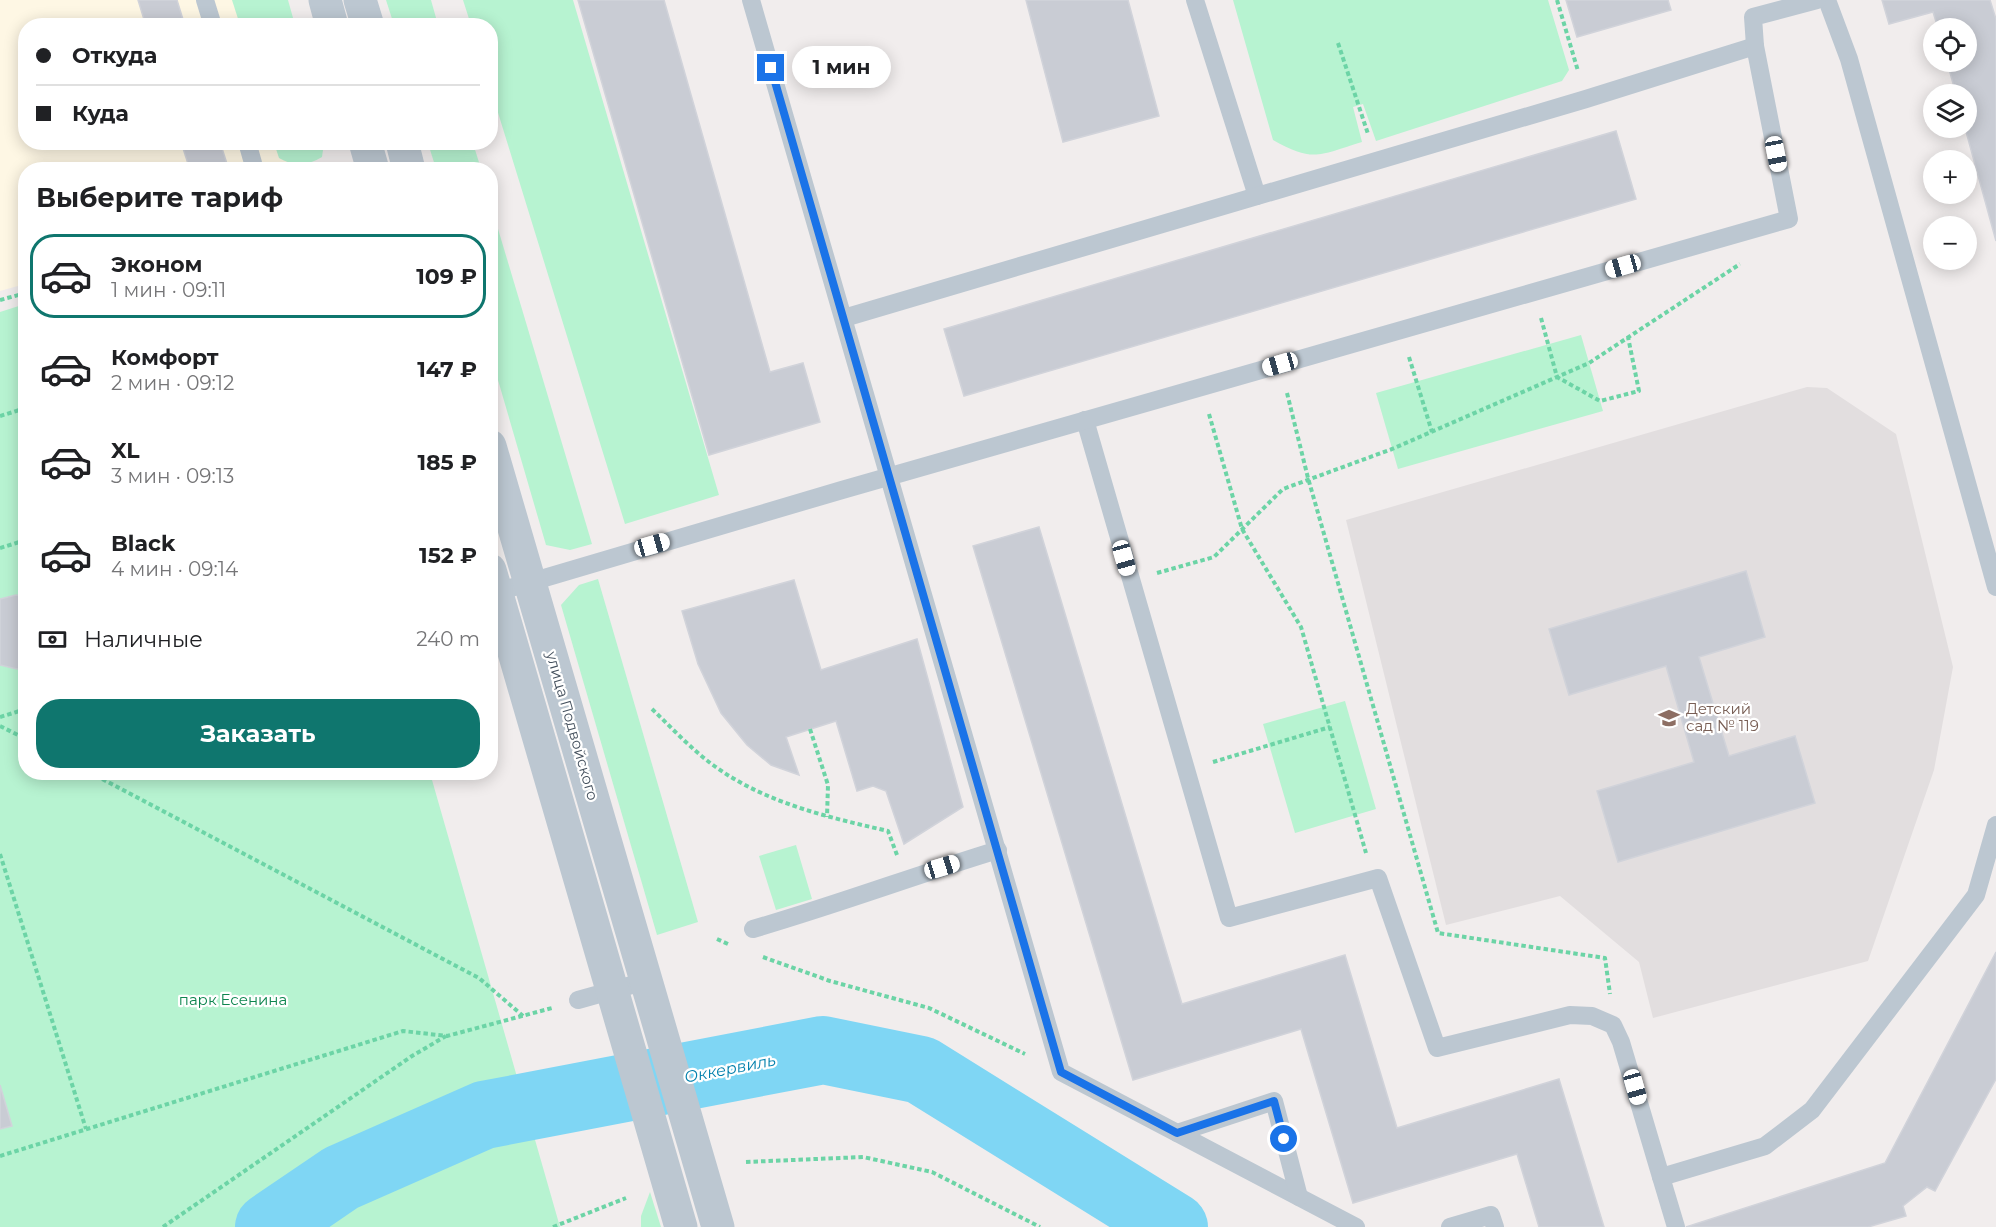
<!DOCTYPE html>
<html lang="ru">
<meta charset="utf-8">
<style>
:root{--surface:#fff;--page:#f6f6f6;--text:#202124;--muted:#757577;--line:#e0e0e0;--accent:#0f766e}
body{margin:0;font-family:Montserrat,sans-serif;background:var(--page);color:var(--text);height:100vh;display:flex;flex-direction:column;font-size:22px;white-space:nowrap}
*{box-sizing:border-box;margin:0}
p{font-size:20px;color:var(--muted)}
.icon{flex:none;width:33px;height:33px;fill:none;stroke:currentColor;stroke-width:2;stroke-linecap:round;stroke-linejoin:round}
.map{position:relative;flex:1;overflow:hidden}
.details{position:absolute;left:18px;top:162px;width:480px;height:618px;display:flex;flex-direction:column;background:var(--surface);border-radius:24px;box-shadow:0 3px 15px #0003}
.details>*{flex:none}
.guide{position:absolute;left:18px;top:18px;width:480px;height:132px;border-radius:24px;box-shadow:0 3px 15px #0003;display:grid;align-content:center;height:132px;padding:0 18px;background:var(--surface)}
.controls{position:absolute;left:1923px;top:18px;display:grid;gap:12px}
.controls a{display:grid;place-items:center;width:54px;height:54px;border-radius:50%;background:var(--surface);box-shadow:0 3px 15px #0003;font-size:30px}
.end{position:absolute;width:27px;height:27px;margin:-14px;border:8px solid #1a73e8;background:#fff;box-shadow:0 0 0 3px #fff}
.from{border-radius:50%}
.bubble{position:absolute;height:42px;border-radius:21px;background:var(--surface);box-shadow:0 3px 15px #0003;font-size:20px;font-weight:700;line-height:42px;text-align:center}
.car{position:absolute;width:18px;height:36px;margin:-18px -9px;border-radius:8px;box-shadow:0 0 4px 2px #0007;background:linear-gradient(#fff 24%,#345 0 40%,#fff 0 76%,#345 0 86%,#fff 0)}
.guide b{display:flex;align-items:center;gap:21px;height:57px;font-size:22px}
.guide b+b{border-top:2px solid var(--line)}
.guide i{width:15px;height:15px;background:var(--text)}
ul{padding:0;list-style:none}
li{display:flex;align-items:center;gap:18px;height:84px;margin:0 12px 9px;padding:0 6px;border:3px solid transparent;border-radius:24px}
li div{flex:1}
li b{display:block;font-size:22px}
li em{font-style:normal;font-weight:700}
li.on{border-color:var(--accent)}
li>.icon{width:54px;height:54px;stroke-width:1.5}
h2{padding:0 18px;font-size:27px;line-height:72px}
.pay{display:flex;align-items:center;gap:15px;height:66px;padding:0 18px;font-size:22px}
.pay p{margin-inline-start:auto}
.button{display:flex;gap:12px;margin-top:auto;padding:12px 18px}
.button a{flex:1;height:69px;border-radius:24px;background:var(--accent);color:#fff;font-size:24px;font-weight:700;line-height:69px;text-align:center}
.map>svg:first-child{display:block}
.commercial{fill:#fef7e4}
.education{fill:#e2dedf}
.green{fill:#b7f3d1}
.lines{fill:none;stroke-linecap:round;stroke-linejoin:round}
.river{stroke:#7fd6f4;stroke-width:68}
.building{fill:#c9ccd4;stroke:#d1d3da;stroke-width:1.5}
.path{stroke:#6cd4a6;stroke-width:4;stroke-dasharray:4.5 3;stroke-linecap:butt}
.service{stroke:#bcc7d1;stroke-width:18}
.tertiary{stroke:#bcc7d1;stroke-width:33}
.route{stroke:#1a73e8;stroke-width:8}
.labels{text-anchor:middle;stroke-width:4.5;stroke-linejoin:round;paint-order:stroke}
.education-label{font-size:15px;fill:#785e54;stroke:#fff;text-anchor:start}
.street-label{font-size:15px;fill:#44505d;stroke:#fff}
.park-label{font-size:15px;fill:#0e854f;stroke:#fff}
.water-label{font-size:16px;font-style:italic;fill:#017fac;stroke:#fff}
</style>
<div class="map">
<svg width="1996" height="1227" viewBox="0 0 1996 1227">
<rect width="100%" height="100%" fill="#f1eded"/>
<polygon class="commercial" points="0,0 248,0 255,25 26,26 26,142 289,143 297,169 26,170 25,284 0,291"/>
<polygon class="education" points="1807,387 1827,388 1896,434 1953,667 1934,770 1868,961 1653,1018 1639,962 1560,896 1446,925 1346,520"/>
<g class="green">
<polygon points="232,0 288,0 295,25 240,25"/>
<polygon points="386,0 431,0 438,25 394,25"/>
<polygon points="463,0 573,0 719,495 625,524 491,90 490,26 471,25"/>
<path d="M1233,0H1548L1569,70L1562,81L1376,141L1363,104L1353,107L1362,142C1319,155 1314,163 1273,140Z"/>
<path d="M274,143V142L324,143L322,157C308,166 292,166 279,158Z"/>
<polygon points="428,143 473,143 481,169 436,169"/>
<polygon points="490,202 592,544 570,550 546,545 491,356"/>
<polygon points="25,304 26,772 430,773 560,1227 0,1227 0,312"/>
<polygon points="1581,335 1603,411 1398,469 1376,393"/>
<polygon points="598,579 698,922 657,935 561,605 579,585"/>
<polygon points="1345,701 1376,809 1295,833 1263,724"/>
<polygon points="796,845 812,899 776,910 759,856"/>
<polygon points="650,1192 661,1227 641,1227 641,1216"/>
</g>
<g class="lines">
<polyline class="river" points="269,1227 341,1178 484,1115 823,1050 921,1070 1174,1227"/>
</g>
<g class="building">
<polygon points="138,0 177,0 185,26 146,26"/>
<polygon points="578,0 664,0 770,372 803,363 820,422 709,455"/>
<polygon points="1026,0 1128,0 1159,116 1063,142"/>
<polygon points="1566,0 1668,0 1671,10 1577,37"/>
<polygon points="1882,0 1990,0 1996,19 1996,241 1965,128 1966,94 1956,94 1947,62 1966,62 1966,28 1938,28 1933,12 1889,24"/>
<polygon points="1616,131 1636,199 964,396 944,329"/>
<polygon points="181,142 220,142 229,170 190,170"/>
<polygon points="1039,527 1182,1004 1345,955 1397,1128 1559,1079 1604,1227 1539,1227 1517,1154 1353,1203 1301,1029 1133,1080 973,546"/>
<polygon points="1746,571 1765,637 1699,657 1729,756 1795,736 1815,803 1618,862 1597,791 1694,762 1666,666 1569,695 1549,629"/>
<polygon points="794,580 821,670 917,639 963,807 904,844 886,791 873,786 857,791 836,721 786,737 799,775 771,765 747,745 721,713 698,664 682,611"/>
<polygon points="16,595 26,597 26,667 17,669 0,665 0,599"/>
<polygon points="1996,952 1996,1079 1935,1191 1927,1187 1903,1206 1906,1216 1868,1227 1686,1227 1885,1163"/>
<polygon points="0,1085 12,1126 0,1129"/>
</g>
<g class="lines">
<g class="path">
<polyline points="1557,0 1578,71"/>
<polyline points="1338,43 1368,134"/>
<polyline points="0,300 26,293"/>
<polyline points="1541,318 1557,377 1600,401 1639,391 1628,337"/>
<polyline points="1409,357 1432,432"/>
<polyline points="1287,393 1308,478 1438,933 1605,958 1610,994"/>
<polyline points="1209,414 1242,529 1301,627 1366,853"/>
<polyline points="0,416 26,408"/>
<polyline points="0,548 26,540"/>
<polyline points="1157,573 1214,557 1283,489 1392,449 1589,363 1740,264"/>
<path d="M652,709C672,728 691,749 713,765C765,803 827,817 888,831L897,855"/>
<polyline points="0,717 26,709"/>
<polyline points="0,726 26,739"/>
<polyline points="810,729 828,785 827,817"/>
<polyline points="1213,762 1330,727"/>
<polyline points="89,772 479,978 523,1016"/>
<polyline points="0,854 86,1129"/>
<polyline points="717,939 728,944"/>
<polyline points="763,957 830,981 929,1008 1025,1054"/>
<polyline points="0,1156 403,1031 447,1036 552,1008"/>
<polyline points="746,1162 863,1157 932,1172 1040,1227"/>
<polyline points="163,1227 412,1056 446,1036"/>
<polyline points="553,1227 626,1198"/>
</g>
<g class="service">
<polyline points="205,0 213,26"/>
<polyline points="751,0 1061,1072 1356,1227"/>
<polyline points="1195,0 1257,196"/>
<polyline points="1827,0 1849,59 1996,587"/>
<polyline points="247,142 253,163"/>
<polyline points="844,318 1586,99 1755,46"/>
<polyline points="1085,420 1229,918 1378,878 1437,1048 1570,1015 1592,1016 1613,1025 1621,1042 1661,1177 1765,1146 1812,1110 1976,895 1996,825"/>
<polyline points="497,592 842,490 1789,219 1755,46 1753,17 1817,0"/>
<path d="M753,929C836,905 916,875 998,850"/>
<polyline points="578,1000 646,981"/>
<polyline points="1177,1133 1274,1101 1299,1197"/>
<polyline points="1661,1177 1676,1227"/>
<polyline points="1450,1227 1491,1215 1495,1227"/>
</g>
<g class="tertiary">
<polyline points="325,0 332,26"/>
<polyline points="360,0 368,26"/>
<polyline points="365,142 373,170"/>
<polyline points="402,142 409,170"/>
<polyline points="490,446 718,1227"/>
<polyline points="490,570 681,1227"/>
</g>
</g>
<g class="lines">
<polyline class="route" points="771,68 1061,1072 1177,1133 1274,1101 1284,1139"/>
</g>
<defs>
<symbol id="school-bare" viewBox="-9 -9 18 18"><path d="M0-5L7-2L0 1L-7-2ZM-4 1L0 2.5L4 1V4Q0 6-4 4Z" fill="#8d6e63" stroke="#fff" stroke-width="2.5" paint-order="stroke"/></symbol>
</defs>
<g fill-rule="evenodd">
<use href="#school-bare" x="1654" y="703" width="30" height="30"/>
</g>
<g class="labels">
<g class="education-label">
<text x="1686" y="714">Детский<tspan x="1686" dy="17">сад № 119</tspan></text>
</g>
<g class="street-label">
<text transform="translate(572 726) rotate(74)" y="5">улица Подвойского</text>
</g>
<g class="park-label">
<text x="233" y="1005">парк Есенина</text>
</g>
<g class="water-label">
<text transform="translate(730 1068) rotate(-11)" y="6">Оккервиль</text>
</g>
</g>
</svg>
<div class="controls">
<a><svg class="icon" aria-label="locate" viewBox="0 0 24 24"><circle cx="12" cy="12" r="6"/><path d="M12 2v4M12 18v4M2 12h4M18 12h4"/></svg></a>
<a><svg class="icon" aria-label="layers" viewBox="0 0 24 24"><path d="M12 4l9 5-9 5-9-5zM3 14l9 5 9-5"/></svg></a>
<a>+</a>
<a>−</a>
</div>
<i class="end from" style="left:1284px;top:1139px"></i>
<i class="end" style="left:771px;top:68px"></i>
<div class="bubble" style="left:792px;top:46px;width:99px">1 мин</div>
<i class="car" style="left:1776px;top:154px;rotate:169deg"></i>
<i class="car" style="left:1623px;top:266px;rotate:254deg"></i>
<i class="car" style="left:1280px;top:364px;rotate:254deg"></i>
<i class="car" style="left:652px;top:545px;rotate:74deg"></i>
<i class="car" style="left:1124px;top:558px;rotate:164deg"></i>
<i class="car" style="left:942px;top:867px;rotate:73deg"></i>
<i class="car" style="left:1635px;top:1087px;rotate:164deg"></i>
<div class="guide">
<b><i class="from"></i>Откуда</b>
<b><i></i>Куда</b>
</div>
<section class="details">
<h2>Выберите тариф</h2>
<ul>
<li class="on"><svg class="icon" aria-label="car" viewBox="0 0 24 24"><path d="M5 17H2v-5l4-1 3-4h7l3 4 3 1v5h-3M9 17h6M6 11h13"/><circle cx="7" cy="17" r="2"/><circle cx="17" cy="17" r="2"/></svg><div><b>Эконом</b><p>1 мин · 09:11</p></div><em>109 ₽</em></li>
<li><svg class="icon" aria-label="car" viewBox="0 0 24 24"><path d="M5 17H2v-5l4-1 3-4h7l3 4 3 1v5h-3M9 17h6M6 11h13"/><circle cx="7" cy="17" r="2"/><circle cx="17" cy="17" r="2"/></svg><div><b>Комфорт</b><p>2 мин · 09:12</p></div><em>147 ₽</em></li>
<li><svg class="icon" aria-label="car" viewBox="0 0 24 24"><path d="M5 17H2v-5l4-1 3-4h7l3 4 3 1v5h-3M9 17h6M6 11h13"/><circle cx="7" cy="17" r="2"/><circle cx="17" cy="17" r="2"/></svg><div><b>XL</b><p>3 мин · 09:13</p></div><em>185 ₽</em></li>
<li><svg class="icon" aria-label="car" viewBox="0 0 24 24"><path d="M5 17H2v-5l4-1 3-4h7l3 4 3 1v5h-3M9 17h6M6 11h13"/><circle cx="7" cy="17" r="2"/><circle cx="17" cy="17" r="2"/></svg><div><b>Black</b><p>4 мин · 09:14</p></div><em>152 ₽</em></li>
</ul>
<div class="pay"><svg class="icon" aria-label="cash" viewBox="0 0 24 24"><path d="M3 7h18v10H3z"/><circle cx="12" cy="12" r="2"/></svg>Наличные<p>240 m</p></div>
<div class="button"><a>Заказать</a></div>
</section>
</div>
